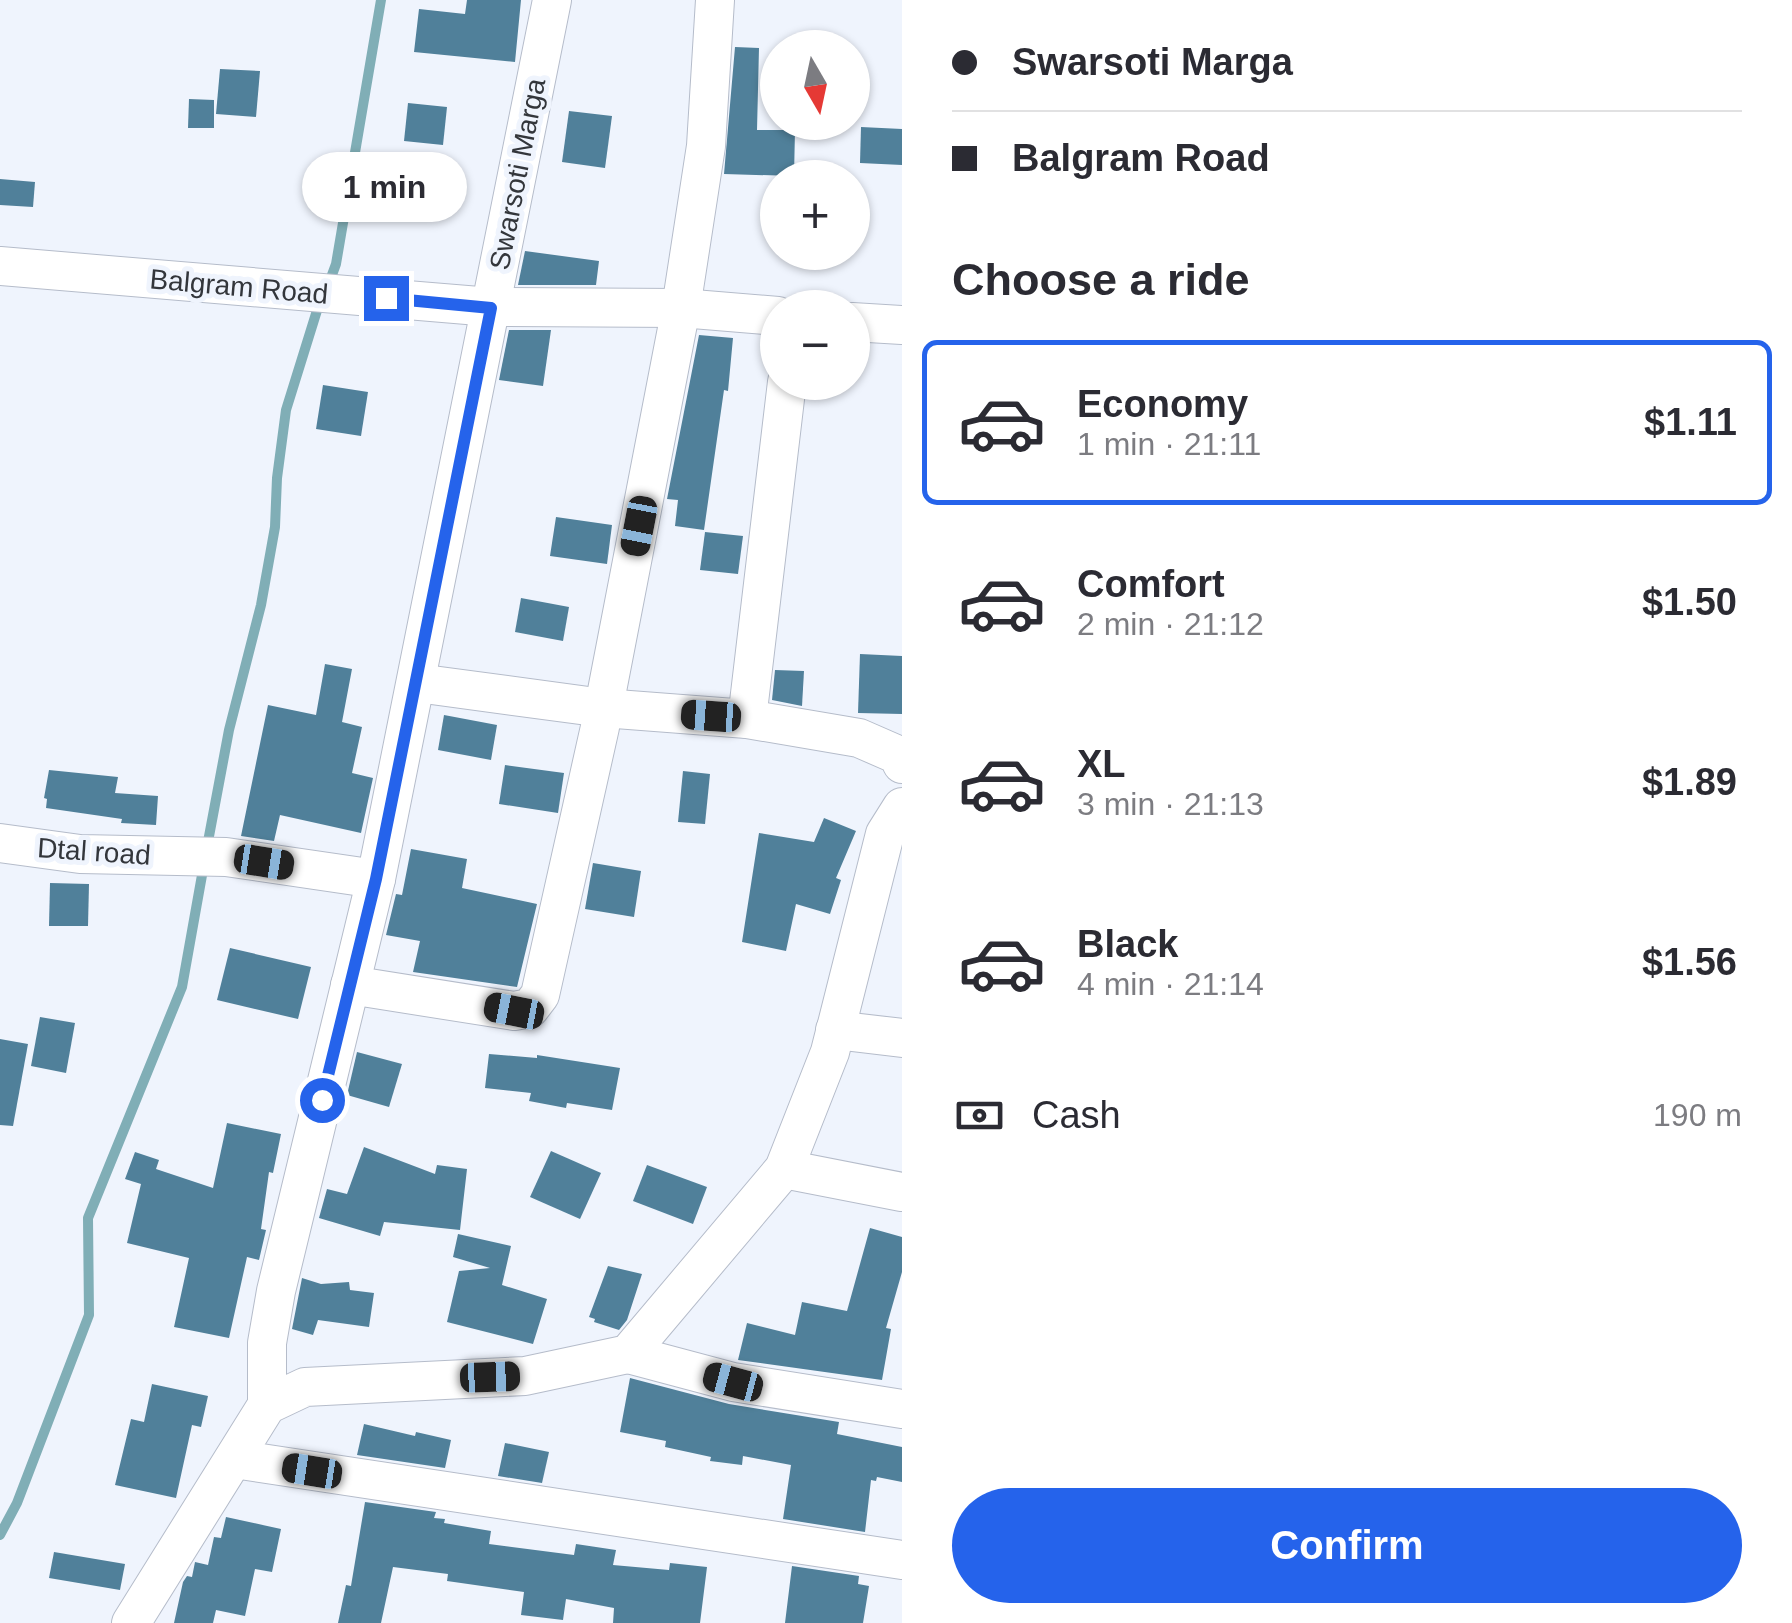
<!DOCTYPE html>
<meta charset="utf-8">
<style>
:root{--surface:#fff;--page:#f7f7f7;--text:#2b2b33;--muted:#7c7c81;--line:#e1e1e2;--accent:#2563eb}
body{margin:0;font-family:Arial,sans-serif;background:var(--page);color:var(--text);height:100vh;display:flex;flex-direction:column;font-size:38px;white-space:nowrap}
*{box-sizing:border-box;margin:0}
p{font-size:32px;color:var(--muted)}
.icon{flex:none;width:55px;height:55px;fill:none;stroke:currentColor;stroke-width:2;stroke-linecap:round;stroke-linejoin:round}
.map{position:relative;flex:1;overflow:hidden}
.details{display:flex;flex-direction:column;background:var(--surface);width:890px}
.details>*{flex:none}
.top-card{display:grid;align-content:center;height:220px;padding:0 50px;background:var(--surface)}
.needle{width:65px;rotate:171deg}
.tools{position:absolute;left:760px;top:30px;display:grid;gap:20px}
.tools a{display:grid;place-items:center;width:110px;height:110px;border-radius:50%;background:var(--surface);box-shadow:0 2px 8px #0004;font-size:50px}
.end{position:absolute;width:45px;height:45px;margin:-22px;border:12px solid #2563eb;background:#fff;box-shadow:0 0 0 5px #fff}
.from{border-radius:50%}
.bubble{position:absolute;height:70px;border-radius:35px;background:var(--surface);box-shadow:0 2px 8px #0004;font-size:32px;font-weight:700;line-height:70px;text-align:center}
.car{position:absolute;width:30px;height:60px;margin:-30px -15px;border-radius:12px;box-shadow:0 0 8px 2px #0007;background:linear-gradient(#222 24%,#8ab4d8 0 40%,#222 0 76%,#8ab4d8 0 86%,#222 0)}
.top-card b{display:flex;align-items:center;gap:35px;height:95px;font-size:38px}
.top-card b+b{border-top:2px solid var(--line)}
.top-card i{width:25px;height:25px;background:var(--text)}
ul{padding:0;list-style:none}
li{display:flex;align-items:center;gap:30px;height:165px;margin:0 20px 15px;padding:0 30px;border:5px solid transparent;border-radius:15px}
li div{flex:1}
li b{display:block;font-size:38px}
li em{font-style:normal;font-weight:700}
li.selected{border-color:var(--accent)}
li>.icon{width:90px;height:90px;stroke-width:1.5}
h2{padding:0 50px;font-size:45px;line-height:120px}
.pay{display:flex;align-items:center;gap:25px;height:110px;padding:0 50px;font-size:38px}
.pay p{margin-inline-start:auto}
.button{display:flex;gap:20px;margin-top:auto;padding:20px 50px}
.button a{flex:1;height:115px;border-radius:60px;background:var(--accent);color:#fff;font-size:40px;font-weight:700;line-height:115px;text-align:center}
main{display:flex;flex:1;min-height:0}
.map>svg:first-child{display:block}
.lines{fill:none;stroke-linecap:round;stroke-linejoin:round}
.stream{stroke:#80aeb6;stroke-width:10}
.building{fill:#50809a}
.minor-casing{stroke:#b5bcca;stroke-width:40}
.minor{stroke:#fff;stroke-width:38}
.route{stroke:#2563eb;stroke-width:12}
.labels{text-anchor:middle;stroke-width:10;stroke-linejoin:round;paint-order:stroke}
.street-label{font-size:28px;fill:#33363b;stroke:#eff4fd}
</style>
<main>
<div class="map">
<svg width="902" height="1623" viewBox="0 0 902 1623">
<rect width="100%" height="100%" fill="#eff4fd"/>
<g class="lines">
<g class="stream">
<polyline points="329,283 336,264 381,0"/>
<polyline points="207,847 229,730 261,605 275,527 277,478 286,410 319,304"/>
<polyline points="0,1535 17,1503 89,1315 88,1218 182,987 204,864"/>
</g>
</g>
<g class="building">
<polygon points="467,0 521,0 515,62 414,52 419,9 465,14"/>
<polygon points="735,47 759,48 757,130 795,130 794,176 724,174"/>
<polygon points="220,69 260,71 256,117 216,114"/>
<polygon points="189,99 214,100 214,128 188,128"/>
<polygon points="408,103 447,107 443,145 404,141"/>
<polygon points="569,111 612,116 605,168 562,162"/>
<polygon points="861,127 902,129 902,165 860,163"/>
<polygon points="0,179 35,182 33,207 0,205"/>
<polygon points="525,251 599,261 596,285 518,285"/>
<polygon points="509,330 551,330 543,386 499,380"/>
<polygon points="699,335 733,338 728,391 724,390 704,530 675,526 678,500 667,499"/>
<polygon points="323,385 368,392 361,436 316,429"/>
<polygon points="556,517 612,525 607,564 550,556"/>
<polygon points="705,532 743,536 738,574 700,570"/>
<polygon points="521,598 569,607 563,641 515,632"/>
<polygon points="860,654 902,656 902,714 858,713"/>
<polygon points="325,664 352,669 342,722 362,727 352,773 373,778 361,833 280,815 274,841 241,836 268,705 316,715"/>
<polygon points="775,670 804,671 802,706 772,700"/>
<polygon points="444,715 497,725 491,760 438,750"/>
<polygon points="505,765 564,773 558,813 499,804"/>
<polygon points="49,770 118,777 115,793 158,796 156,825 121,823 122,819 46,808 47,799 44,798"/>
<polygon points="683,771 710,774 705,824 678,822"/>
<polygon points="824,818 856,831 836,878 841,880 830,914 796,904 786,951 742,942 759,833 814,842"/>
<polygon points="411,849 467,859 462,888 537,904 517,987 413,972 420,941 386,935 396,894 402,895"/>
<polygon points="593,863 641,871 634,917 585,909"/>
<polygon points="50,883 89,884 88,926 49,926"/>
<polygon points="230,948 311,967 298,1019 217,1000"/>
<polygon points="40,1017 75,1023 66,1073 31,1066"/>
<polygon points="0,1039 28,1044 13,1126 0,1125"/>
<polygon points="357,1052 402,1064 389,1107 347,1095"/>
<polygon points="489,1054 537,1058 537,1055 620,1068 612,1110 567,1103 566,1108 529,1101 531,1093 485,1088"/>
<polygon points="227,1123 281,1134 273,1173 269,1172 261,1229 266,1230 259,1260 247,1257 229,1338 174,1327 189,1258 127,1243 141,1184 125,1179 135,1152 159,1160 156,1169 213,1188"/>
<polygon points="364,1147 435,1174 437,1165 467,1169 460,1230 384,1222 380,1236 319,1218 327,1189 347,1194"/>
<polygon points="551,1151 601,1173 580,1219 530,1197"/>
<polygon points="647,1165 707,1187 693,1224 633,1201"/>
<polygon points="870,1228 902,1237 902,1272 886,1328 891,1329 882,1380 738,1360 747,1323 795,1335 802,1302 847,1311"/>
<polygon points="458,1234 511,1246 502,1285 547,1299 533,1344 447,1322 459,1271 490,1268 453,1257"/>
<polygon points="608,1266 642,1274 627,1320 619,1330 594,1322 595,1319 589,1317"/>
<polygon points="302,1278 321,1284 349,1282 350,1290 374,1293 369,1327 318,1320 313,1335 292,1329"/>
<polygon points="630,1378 729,1404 839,1422 837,1434 902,1447 902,1482 877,1477 876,1481 871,1480 865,1532 783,1519 791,1465 743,1456 742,1465 710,1461 711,1457 665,1447 666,1441 620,1432"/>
<polygon points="152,1384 208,1396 201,1427 192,1425 176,1498 115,1485 131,1419 144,1422"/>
<polygon points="364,1424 415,1436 416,1432 451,1440 445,1468 357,1455"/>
<polygon points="505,1443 549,1452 542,1483 498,1476"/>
<polygon points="365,1502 436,1512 434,1518 445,1519 444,1523 491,1531 489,1544 574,1555 576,1544 616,1550 613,1565 669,1570 670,1563 707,1567 700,1623 613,1623 614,1608 566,1599 563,1620 521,1615 524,1592 447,1581 448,1574 393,1567 381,1623 338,1623 346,1585 351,1586"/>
<polygon points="226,1517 281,1529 272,1572 255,1569 245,1616 216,1610 213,1623 174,1623 183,1582 187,1576 192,1577 195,1562 208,1565 214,1537 221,1538"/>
<polygon points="54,1552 125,1564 120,1590 49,1578"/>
<polygon points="792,1566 859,1576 858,1584 869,1586 863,1623 785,1623"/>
</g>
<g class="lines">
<defs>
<g id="minor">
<polyline points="0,266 491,307 681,308 778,316"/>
<polyline points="852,322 902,325"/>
<polyline points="417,683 603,708 747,719 859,738 898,755 902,764"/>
<polyline points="747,719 787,382"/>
<polyline points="0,843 80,854 226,857 376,879"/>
<polyline points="350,985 514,1011 530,1008 540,995 600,727 681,308 706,146 715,0"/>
<polyline points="835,1030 902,1038"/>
<polyline points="784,1169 902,1192"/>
<polyline points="628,1354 733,1382 902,1409"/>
<polyline points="267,1405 267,1343 276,1291 376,879 552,0"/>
<polyline points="234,1459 902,1560"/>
<polyline points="131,1623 267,1405 305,1387 525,1376 628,1354 784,1169 830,1052 885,834 902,807"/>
</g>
</defs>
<use href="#minor" class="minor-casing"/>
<use href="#minor" class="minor"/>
</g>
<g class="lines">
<polyline class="route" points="322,1100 376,879 491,308 386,298"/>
</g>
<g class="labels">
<g class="street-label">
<text transform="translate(517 174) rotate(-79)" y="10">Swarsoti Marga</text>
<text transform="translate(239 286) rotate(5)" y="10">Balgram Road</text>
<text transform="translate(94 851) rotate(4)" y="10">Dtal road</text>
</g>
</g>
</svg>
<div class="tools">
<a><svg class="needle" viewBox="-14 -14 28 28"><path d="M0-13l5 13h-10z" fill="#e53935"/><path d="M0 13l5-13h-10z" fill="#7c7c81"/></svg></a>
<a>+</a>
<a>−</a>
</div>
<i class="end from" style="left:322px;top:1100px"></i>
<i class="end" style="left:386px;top:298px"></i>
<div class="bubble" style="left:302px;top:152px;width:165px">1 min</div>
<i class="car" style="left:639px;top:526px;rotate:191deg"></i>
<i class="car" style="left:711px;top:716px;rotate:274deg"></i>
<i class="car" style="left:264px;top:862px;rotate:99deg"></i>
<i class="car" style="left:514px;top:1011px;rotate:281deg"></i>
<i class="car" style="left:490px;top:1377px;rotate:88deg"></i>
<i class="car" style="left:733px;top:1382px;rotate:285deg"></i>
<i class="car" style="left:312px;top:1471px;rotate:279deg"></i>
</div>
<section class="details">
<div class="top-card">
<b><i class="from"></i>Swarsoti Marga</b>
<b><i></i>Balgram Road</b>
</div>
<h2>Choose a ride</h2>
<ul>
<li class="selected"><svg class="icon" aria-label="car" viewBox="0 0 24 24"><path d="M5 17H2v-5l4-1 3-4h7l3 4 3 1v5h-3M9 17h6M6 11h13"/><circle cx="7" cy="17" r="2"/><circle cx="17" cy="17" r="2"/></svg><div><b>Economy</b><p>1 min · 21:11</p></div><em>$1.11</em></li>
<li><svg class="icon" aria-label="car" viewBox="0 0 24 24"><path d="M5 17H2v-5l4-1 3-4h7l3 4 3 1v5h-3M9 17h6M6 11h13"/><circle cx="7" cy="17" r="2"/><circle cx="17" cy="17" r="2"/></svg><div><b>Comfort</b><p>2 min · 21:12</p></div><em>$1.50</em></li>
<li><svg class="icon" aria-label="car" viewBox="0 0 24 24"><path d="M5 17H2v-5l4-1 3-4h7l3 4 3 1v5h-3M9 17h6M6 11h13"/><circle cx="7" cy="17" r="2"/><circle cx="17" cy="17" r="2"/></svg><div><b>XL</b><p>3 min · 21:13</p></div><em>$1.89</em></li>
<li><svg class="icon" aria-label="car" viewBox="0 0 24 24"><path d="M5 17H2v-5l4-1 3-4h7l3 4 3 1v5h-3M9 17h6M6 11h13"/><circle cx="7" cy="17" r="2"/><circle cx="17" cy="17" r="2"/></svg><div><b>Black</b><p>4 min · 21:14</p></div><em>$1.56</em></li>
</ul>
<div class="pay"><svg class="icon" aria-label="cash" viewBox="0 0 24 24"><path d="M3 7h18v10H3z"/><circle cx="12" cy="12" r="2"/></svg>Cash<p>190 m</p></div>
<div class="button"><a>Confirm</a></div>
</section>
</main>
